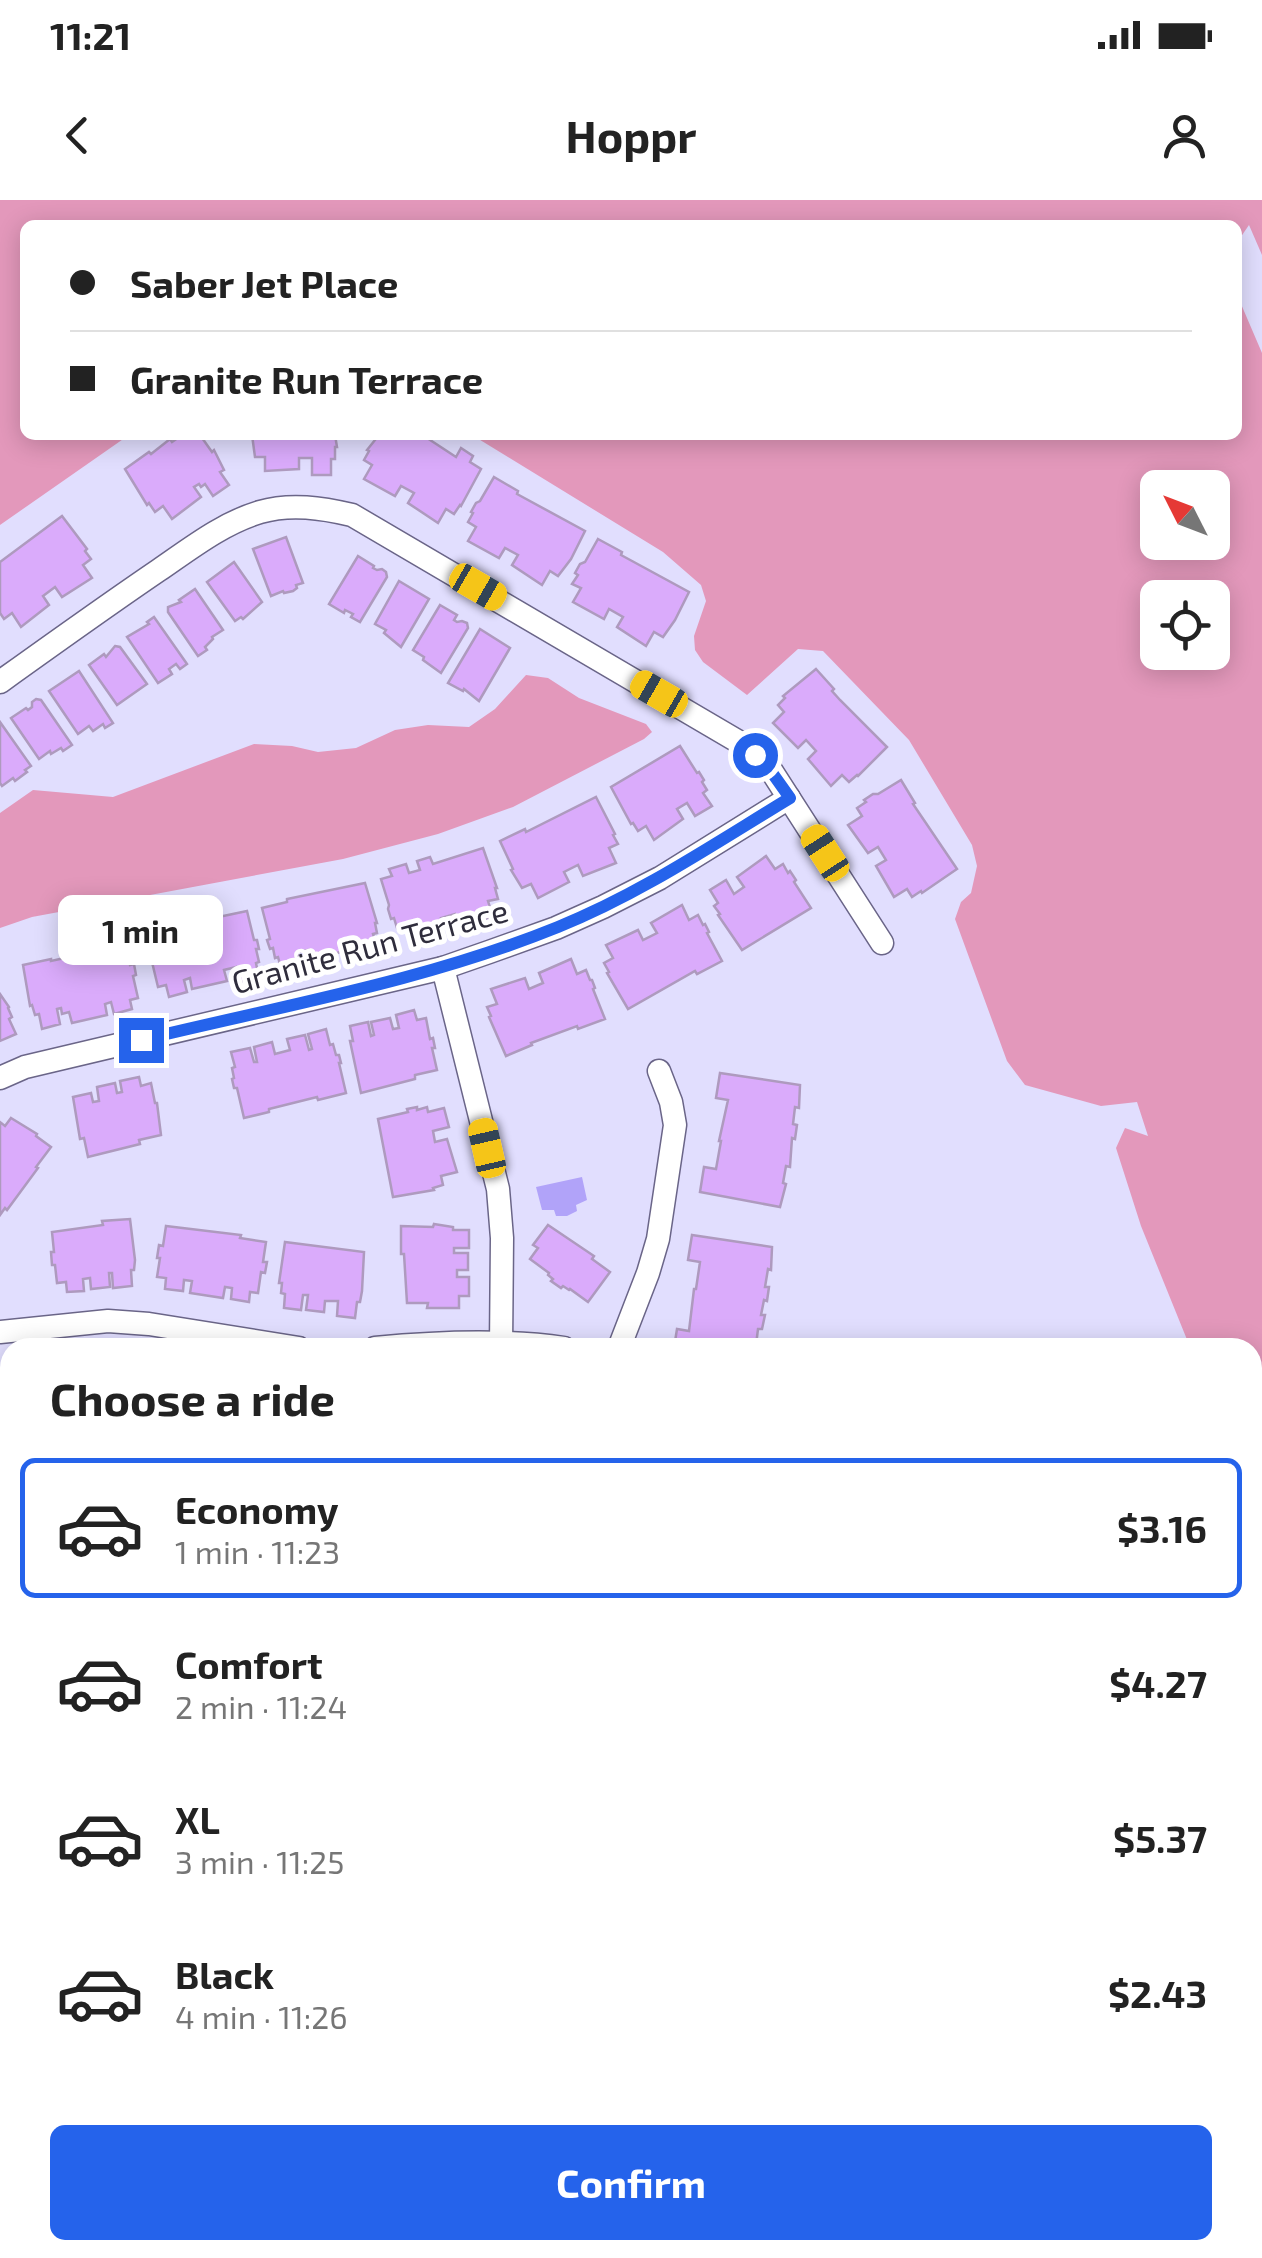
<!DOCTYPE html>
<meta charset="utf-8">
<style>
:root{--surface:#fff;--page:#f2f2f2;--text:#222;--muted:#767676;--line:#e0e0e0;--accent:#2563eb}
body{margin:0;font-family:"Exo 2",sans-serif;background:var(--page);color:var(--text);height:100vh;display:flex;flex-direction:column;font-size:38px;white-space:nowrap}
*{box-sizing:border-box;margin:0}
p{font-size:32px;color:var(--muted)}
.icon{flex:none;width:55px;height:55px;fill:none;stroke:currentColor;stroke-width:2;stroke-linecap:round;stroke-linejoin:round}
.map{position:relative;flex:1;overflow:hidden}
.panel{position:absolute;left:0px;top:1138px;width:1262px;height:922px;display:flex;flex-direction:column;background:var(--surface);border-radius:30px 30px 0 0;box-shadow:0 5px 25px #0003}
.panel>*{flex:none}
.hud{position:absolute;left:20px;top:20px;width:1222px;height:220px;border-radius:15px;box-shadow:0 5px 25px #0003;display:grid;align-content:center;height:220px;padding:0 50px;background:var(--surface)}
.needle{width:65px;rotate:312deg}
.buttons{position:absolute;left:1140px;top:270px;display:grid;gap:20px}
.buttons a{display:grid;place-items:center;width:90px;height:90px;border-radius:15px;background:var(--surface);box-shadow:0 5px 25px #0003;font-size:50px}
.end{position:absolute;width:45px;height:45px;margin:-22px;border:12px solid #2563eb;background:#fff;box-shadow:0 0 0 5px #fff}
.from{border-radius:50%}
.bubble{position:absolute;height:70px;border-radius:15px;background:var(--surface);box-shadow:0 5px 25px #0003;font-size:32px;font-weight:700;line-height:70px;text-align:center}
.car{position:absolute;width:30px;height:60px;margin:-30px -15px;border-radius:12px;box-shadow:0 0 8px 2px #0007;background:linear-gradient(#f5c518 24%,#345 0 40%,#f5c518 0 76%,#345 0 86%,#f5c518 0)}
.hud b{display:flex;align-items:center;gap:35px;height:95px;font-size:38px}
.hud b+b{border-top:2px solid var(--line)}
.hud i{width:25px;height:25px;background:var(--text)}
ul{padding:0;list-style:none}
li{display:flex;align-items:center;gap:30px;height:140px;margin:0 20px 15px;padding:0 30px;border:5px solid transparent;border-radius:15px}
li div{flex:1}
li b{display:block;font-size:38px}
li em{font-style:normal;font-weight:700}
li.current{border-color:var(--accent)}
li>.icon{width:90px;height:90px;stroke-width:1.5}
h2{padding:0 50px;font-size:45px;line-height:120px}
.primary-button{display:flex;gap:20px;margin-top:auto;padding:20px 50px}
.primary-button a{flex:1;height:115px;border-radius:15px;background:var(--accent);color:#fff;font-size:40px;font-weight:700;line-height:115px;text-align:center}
.status{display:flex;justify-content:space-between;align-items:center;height:70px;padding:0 50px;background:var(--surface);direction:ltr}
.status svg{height:28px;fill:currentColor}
header{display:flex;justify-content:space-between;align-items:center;height:130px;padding:0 50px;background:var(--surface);font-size:45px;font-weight:700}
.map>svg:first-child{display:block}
.green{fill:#e398bb;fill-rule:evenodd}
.water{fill:#b1a3f9}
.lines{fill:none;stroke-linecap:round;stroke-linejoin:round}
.stream{stroke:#b1a3f9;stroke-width:5}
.building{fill:#daabfb;stroke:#ae9abe;stroke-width:2.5}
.minor-casing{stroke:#6a6588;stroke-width:25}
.major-casing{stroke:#62a594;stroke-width:32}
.minor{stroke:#fff;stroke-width:22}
.major{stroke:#b1efdc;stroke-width:30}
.route{stroke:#2563eb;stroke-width:12}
.labels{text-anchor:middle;stroke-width:10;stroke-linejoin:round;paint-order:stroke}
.street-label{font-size:32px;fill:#2f2d3c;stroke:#fff}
</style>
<div class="status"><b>11:21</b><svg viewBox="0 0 49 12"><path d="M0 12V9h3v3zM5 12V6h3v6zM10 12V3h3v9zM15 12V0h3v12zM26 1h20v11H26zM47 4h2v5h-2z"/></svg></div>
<header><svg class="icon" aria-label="back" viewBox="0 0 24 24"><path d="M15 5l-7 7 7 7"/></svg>Hoppr<svg class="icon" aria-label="person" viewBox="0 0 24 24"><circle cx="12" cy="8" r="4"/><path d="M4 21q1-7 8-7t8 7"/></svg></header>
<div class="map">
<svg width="1262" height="2058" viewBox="0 0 1262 2058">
<rect width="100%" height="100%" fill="#e1defe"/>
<g class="green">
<polygon points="0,0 1262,0 1262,55 1249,25 1238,41 1238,25 25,25 25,235 129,235 0,325"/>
<path d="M1238,97L1262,153V1342L1252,1313V1148L1190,1147L1141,1026L1116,948L1125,928L1148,936L1137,902L1101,906L1025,885L1007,861L955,719L961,702L971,693L977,666L972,645L909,540L823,451L798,449L747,495L703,462L695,450L694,436L706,401L701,385L663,352L472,235H1238ZM1158,288H1212V342H1158ZM1158,398H1212V452H1158Z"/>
<polygon points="526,475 548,478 579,498 646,524 652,532 644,539 513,607 438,634 343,659 32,717 0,728 0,613 33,590 113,597 254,544 292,546 318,552 356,548 395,530 428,525 469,527 495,509"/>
<polygon points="10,1378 10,1578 0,1573 0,1405"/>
<polygon points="1253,1860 1262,1864 1262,2058 846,2058 855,2050 1252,2050"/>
<polygon points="10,1886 10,1959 0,1964 0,1887"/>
</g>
<g class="water">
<polygon points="582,977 587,1000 576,1005 577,1011 567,1016 556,1016 554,1010 542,1010 536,987"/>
<polygon points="10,1959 10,2050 229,2050 221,2058 0,2058 0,1964"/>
</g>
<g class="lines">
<g class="stream">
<polyline points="892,1148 936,1143 970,1148"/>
<polyline points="1252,1466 1262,1490"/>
</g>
</g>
<g class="building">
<polygon points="182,235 200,235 212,252 214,250 224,270 220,272 229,285 213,296 205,284 201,287 199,284 194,287 201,297 172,319 163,306 155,312 149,303 147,305 125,269 149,252 151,254 170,239 172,242"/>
<polygon points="252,235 335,235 337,247 335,247 335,259 331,259 331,275 312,275 312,258 299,258 299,269 265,271 265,257 255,257"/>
<polygon points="379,235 424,236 456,257 461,248 473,256 470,262 481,269 461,306 460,305 454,314 446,309 438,323 408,303 414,293 401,286 395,296 364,279 372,265 364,260 369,251 367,250"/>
<polygon points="494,277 518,291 517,294 585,331 571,359 558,376 550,371 542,385 512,365 518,355 505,348 499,358 468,341 476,327 468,322 473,313 471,312 476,303 480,301"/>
<polygon points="62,316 87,349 85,351 91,359 83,365 92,378 62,397 55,387 43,396 49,405 21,427 12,413 4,419 0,413 0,362"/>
<polygon points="286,337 303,383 296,385 297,388 293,391 284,393 283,391 271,396 253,349"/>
<polygon points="598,339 622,352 621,355 689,392 675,420 663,437 654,432 646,446 617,427 623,417 609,409 604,419 573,402 581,388 572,384 578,375 575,373 580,364 585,362"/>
<polygon points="358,356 374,366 373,368 377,370 382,369 386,372 387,377 360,422 351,417 353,414 345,410 344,413 329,404"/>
<polygon points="234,362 262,402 243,419 241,417 235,421 207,382"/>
<polygon points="399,381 429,399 401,447 384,433 386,430 375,424"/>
<polygon points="195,389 223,430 212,437 213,439 205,447 207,450 198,456 168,412 168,407 181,402 179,400"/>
<polygon points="440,405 457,415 454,420 457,422 462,421 467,423 468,428 441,473 423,460 424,457 413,450"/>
<polygon points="154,417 187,464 180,469 176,464 169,469 172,474 158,483 127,437 149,424 147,422"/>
<polygon points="480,429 510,448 479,501 464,489 463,491 448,483"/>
<polygon points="115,446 120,447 147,484 117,505 89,465 104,454 106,457"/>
<polygon points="816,469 834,489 832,491 840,500 887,547 858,576 857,575 849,582 842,575 831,586 808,559 816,551 806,540 798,548 773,523 784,512 778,505 785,498 783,496"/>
<polygon points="79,471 113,523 105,528 103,524 93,531 89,526 78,534 49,491"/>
<polygon points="36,499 41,500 72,545 63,551 61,548 51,554 50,551 39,559 11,518 26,508 28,510 32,507 32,502"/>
<polygon points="0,522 31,566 25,570 27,572 15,581 13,578 2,586 0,583"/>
<polygon points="680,546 697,573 699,572 704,580 702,582 707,590 703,593 712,606 695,616 687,603 677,609 683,619 654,640 646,626 638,631 633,623 631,624 611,587"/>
<polygon points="901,580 915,603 913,604 957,669 922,693 921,691 912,697 907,689 894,697 876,666 886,660 878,647 868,653 848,625 862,616 857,608 866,602 864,600 873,594 878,594"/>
<polygon points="596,597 615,634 613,635 618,644 609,648 616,663 583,676 578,665 564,672 569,682 538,698 531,684 522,688 511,670 513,669 500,641 525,629 526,632"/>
<polygon points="483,648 497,688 495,688 498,699 488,701 493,717 458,725 455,714 441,718 444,729 411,741 406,725 397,728 394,718 391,719 388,709 389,705 381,679 392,676 389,669 406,664 409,673 420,670 417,661 430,657 433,664"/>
<polygon points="766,656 775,669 783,664 788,673 790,671 796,680 794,682 811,708 742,750 718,715 720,714 714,706 718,703 710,690 726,680 734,694 744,687 737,677"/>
<polygon points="365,683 377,723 375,723 377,733 373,734 377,750 359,754 355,739 342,740 345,751 311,759 309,750 297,752 301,768 282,772 278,757 275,758 273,748 270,749 267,740 270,739 262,708 287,702 287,699"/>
<polygon points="682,705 689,720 698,715 703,725 705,724 709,732 707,733 722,761 697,774 695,771 628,809 607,773 609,772 604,763 613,758 606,745 638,730 643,740 657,733 651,723"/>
<polygon points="247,711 254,740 257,740 259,749 256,749 259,762 256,763 259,778 240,782 236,767 224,770 227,781 192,789 190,778 184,780 187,792 169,797 166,785 158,787 146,737 171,731 171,727"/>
<polygon points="123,736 130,765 134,764 136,775 133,776 138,798 130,800 132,809 114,814 111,802 105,804 107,815 72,823 69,812 62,814 61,808 57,809 60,824 42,829 39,814 35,815 32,805 30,806 23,765 51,759 51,761 101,750 102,753 111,750 109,740"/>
<polygon points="571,759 577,774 586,770 590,780 592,780 595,788 593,789 605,819 578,829 577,826 531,843 532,845 506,856 489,817 491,816 487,807 497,804 491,789 525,778 529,789 543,783 539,773"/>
<polygon points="0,794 9,807 8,808 12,817 9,819 16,834 0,841"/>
<polygon points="414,810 417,820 426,818 430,839 433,838 435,848 432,848 437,870 415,875 415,879 361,893 350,841 353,841 350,826 368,822 371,836 374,835 371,822 390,818 393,829 399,828 396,815"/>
<polygon points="326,829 330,845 333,844 336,855 339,855 341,863 339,863 346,893 318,900 317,897 269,909 269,912 244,918 237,888 234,888 232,879 234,878 232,868 235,867 231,852 250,848 254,862 257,862 254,847 272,842 275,854 290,850 287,839 305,835 309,850 312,849 308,834"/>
<polygon points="720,873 800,885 799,908 795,907 793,924 797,925 795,939 792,938 790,967 786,966 783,983 786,984 780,1007 700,992 704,967 716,969 721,941 719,941 728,900 716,898"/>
<polygon points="139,877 141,886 151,883 155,903 157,903 161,935 139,940 140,944 88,957 84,938 80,939 73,897 91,893 93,902 99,901 97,887 115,883 117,893 122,892 120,881"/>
<polygon points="417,907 417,910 427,907 428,912 444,908 449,927 433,931 435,942 447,939 457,972 441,976 443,985 433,988 434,990 393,997 378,919 408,912 407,909"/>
<polygon points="11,918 37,934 36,936 51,947 36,967 38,968 7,1010 5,1008 0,1015 0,922 5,926"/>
<polygon points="130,1019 135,1060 134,1070 131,1070 132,1086 113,1088 112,1073 109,1073 110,1087 91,1089 90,1078 83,1079 84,1091 67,1092 66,1082 57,1083 55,1065 52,1065 51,1052 54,1052 52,1032 103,1025 102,1021"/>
<polygon points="434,1024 453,1027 453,1030 469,1030 469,1048 454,1048 454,1053 468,1053 468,1070 457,1070 457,1077 469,1077 469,1096 459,1096 459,1108 427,1108 428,1103 407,1103 404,1054 401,1054 401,1026 433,1027"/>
<polygon points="548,1025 594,1056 592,1059 610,1072 588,1102 570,1089 569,1090 563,1086 561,1088 551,1081 553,1079 548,1075 549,1073 530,1059 538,1048 533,1045"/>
<polygon points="166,1026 241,1035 240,1038 266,1042 263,1062 267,1062 265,1073 261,1072 258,1093 250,1092 249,1102 231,1099 232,1088 225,1087 223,1098 190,1093 192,1081 184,1080 183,1091 165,1089 166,1078 157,1077 160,1058 157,1058 159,1045 163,1046"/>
<polygon points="692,1035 772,1047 771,1070 768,1069 765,1087 769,1087 767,1101 764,1100 761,1115 765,1115 762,1129 758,1129 756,1145 758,1148 674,1148 677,1129 689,1131 694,1089 696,1089 700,1062 688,1060"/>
<polygon points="285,1042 364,1052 362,1091 360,1102 357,1102 355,1118 337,1116 338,1101 325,1101 324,1112 306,1110 308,1095 303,1095 301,1110 284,1108 285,1094 281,1093 282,1083 279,1083"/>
<polygon points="10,1831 10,1861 0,1864 1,1833"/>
<polygon points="501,2050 609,2050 617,2058 507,2058"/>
<polygon points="712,2050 718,2051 828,2050 820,2058 704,2058"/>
</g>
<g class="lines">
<defs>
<g id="minor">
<path d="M0,482C53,444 106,406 159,370C191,348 223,323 260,312C291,303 322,308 352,315L739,542L769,567L882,743"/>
<polyline points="443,768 498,989 502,1038 501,1148"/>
<polyline points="0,878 25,867 443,768 489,752 556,728 603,707 660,678 789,598"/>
<polyline points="0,1132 108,1121 149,1124 299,1148"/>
<path d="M375,1148C437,1142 502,1139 564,1148"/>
<polyline points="619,1148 648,1073 658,1039 675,925 671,902 659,871"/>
<polyline points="0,1209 10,1208"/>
<polyline points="0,1242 10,1241"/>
<polyline points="0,1653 10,1629"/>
<polyline points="0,1793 10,1791"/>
<polyline points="654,2050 658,2054 663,2050"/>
</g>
<g id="major">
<polyline points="1252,1786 1262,1789"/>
<polyline points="1252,1839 1262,1843"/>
<polyline points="303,2058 313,2050"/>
<polyline points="384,2058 393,2050"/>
</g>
</defs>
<use href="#minor" class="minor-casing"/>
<use href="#major" class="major-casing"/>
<use href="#minor" class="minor"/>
<use href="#major" class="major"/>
</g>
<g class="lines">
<path class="route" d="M141,840C281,806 425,781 558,727C640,694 714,644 790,598L768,567L755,555"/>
</g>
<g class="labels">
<g class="street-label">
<text transform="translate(370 747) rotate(-15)" y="11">Granite Run Terrace</text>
</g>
</g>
</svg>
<div class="buttons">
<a><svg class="needle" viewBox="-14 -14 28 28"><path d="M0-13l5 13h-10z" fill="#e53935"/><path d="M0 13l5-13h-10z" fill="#767676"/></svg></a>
<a><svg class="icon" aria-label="locate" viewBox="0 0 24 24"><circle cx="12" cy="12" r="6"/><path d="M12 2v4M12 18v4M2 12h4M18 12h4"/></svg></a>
</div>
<i class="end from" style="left:755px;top:555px"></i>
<i class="end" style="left:141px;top:840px"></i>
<div class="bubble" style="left:58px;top:695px;width:165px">1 min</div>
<i class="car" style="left:478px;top:387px;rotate:120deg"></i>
<i class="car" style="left:659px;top:494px;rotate:300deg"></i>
<i class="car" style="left:825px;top:653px;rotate:327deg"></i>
<i class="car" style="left:487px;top:948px;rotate:347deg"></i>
<div class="hud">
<b><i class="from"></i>Saber Jet Place</b>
<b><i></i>Granite Run Terrace</b>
</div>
<section class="panel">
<h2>Choose a ride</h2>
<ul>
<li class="current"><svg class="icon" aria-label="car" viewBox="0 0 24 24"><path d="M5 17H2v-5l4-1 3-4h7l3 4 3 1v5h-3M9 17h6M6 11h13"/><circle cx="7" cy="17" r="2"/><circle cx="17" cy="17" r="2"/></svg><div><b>Economy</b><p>1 min · 11:23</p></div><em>$3.16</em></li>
<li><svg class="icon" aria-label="car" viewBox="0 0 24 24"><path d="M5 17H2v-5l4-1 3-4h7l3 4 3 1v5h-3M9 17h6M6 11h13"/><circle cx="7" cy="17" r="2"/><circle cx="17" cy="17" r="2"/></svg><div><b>Comfort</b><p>2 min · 11:24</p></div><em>$4.27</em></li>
<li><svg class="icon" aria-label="car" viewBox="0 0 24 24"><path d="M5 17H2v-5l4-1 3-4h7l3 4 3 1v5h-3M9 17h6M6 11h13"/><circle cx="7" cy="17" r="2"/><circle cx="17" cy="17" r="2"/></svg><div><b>XL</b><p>3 min · 11:25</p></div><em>$5.37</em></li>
<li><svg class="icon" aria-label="car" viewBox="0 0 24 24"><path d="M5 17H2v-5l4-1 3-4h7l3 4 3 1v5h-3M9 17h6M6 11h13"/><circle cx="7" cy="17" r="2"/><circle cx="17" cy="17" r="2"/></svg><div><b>Black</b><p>4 min · 11:26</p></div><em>$2.43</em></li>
</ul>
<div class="primary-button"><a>Confirm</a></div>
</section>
</div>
